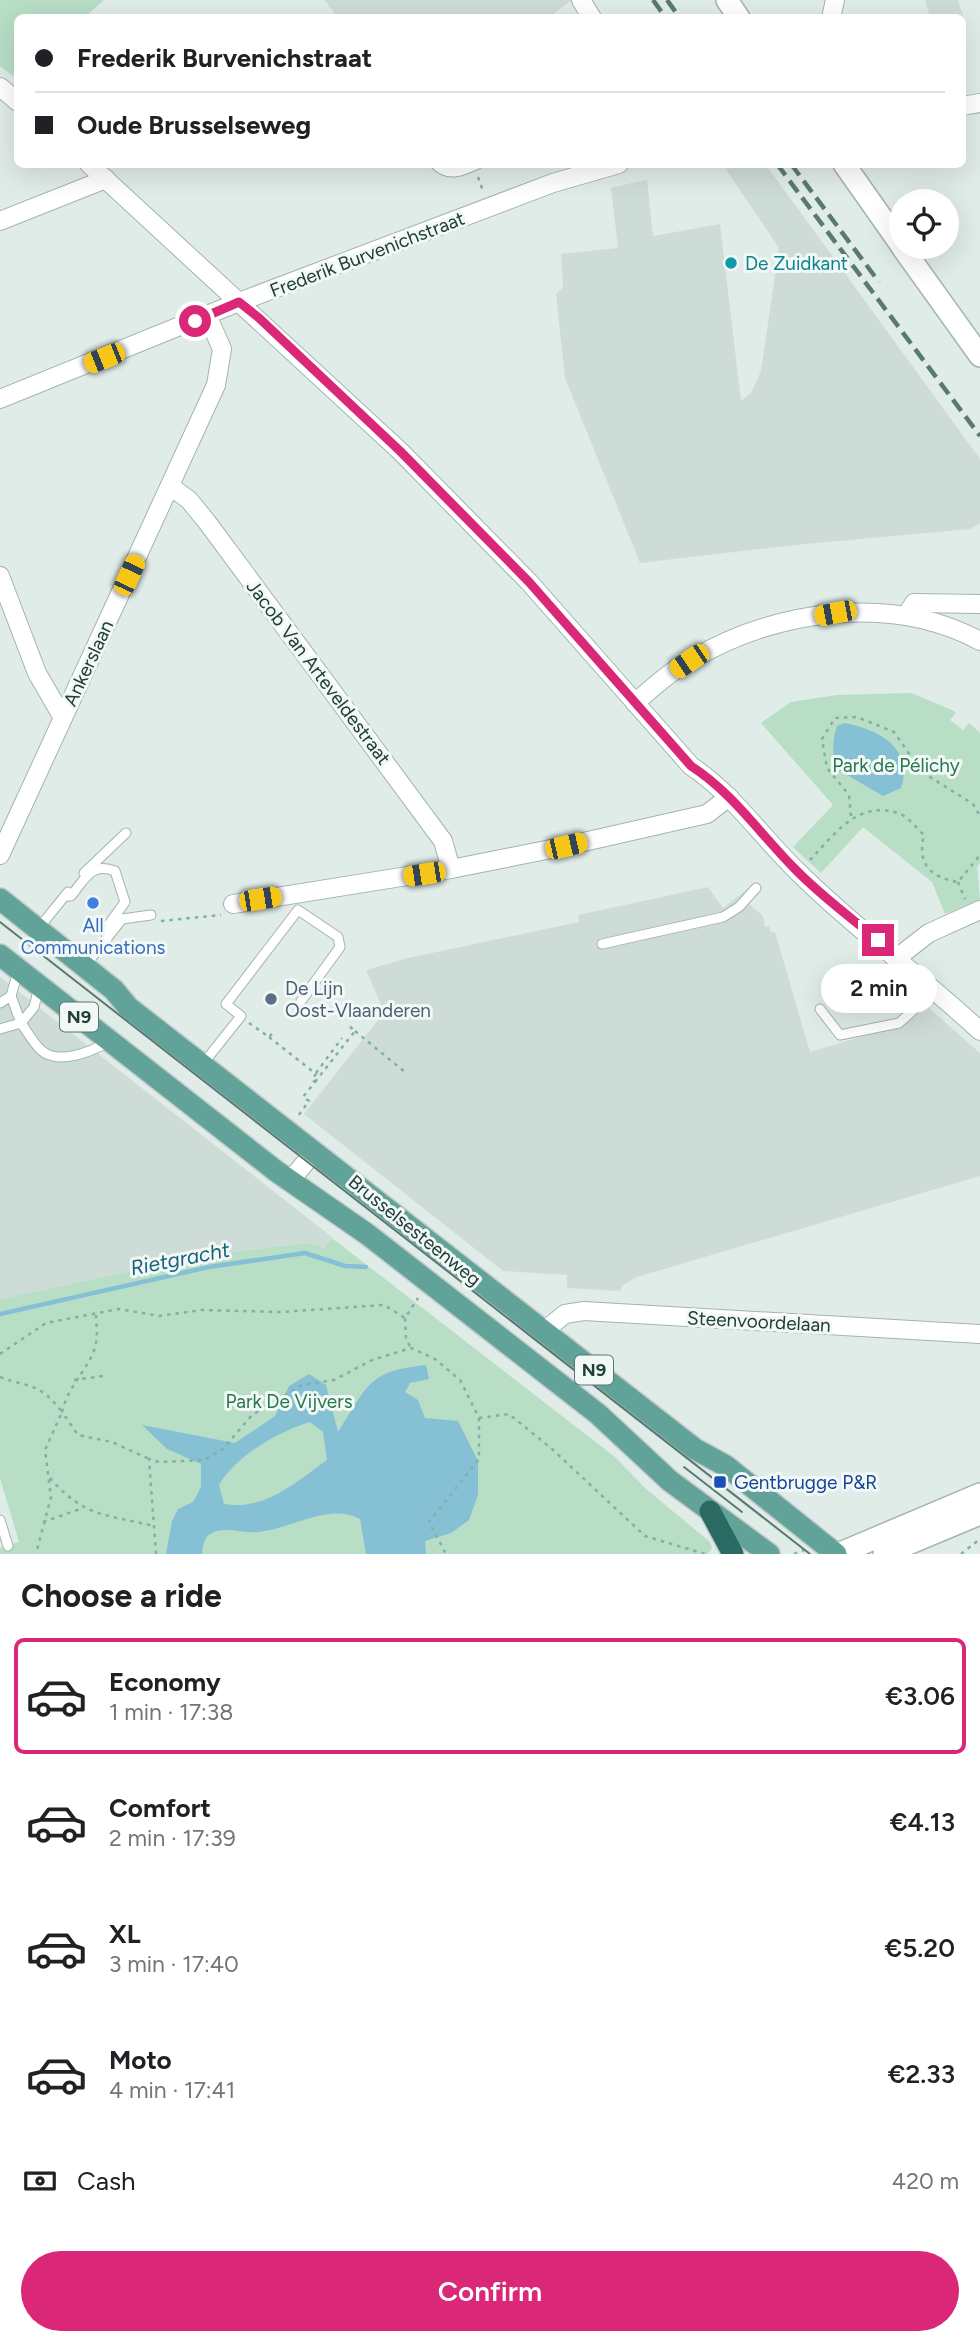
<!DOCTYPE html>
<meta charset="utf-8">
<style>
:root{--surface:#fff;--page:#f6f6f6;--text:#202124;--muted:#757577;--line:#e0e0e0;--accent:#db2777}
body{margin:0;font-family:Figtree,sans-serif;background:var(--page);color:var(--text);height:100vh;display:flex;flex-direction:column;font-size:26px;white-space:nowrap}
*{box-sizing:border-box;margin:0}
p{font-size:23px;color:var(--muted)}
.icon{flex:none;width:38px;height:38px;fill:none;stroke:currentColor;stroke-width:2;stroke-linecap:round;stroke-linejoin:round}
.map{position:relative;height:1554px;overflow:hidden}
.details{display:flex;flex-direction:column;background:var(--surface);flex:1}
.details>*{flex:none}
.guide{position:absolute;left:14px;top:14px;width:952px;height:154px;border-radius:10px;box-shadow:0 7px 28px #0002;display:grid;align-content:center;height:154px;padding:0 21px;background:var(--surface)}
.buttons{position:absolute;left:889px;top:189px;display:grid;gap:14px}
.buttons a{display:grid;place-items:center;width:70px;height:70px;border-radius:50%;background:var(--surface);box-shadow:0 7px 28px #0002;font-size:35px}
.end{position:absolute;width:32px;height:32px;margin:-16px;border:9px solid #db2777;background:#fff;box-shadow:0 0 0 4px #fff}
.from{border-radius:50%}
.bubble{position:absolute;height:49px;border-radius:24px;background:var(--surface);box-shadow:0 7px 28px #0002;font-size:23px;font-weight:600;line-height:49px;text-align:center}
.car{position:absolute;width:21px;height:42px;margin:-21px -10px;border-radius:9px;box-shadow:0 0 5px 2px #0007;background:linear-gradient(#f5c518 24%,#345 0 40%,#f5c518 0 76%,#345 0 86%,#f5c518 0)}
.guide b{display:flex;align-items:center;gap:24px;height:66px;font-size:26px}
.guide b+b{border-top:2px solid var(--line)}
.guide i{width:18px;height:18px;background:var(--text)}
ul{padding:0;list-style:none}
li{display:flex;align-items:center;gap:21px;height:116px;margin:0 14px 10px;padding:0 7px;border:4px solid transparent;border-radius:10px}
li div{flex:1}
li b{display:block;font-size:26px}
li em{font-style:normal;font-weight:600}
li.active{border-color:var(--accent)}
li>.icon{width:63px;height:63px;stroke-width:1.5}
h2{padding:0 21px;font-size:32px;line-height:84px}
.pay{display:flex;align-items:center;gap:18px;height:77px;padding:0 21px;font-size:26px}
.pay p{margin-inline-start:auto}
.primary-button{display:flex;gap:14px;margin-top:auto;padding:14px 21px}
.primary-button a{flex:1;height:80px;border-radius:42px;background:var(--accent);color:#fff;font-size:28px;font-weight:600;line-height:80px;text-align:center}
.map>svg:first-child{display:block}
.built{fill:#cedcd7}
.green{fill:#b8dec6}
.water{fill:#85c0d4;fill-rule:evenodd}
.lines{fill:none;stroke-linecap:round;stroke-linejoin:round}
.stream{stroke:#85c0d4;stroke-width:4.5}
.service-casing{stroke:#a3b4b0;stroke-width:11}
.minor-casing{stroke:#a3b4b0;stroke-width:20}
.tertiary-casing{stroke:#a3b4b0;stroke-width:24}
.primary-casing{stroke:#c1c9c7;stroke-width:24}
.motorway-casing{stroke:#c1c9c7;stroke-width:24}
.path{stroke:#7fb1a6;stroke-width:2.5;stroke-dasharray:3.5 5;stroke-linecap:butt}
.service{stroke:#fff;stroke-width:9}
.minor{stroke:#fff;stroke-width:18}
.tertiary{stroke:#fff;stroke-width:21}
.primary{stroke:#62a399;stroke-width:21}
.motorway{stroke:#2a6a63;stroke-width:21}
.tram{stroke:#5a7973;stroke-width:2}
.rail{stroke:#5a7973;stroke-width:4.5;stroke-dasharray:14 7;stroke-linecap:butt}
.route{stroke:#db2777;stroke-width:9}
.culture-dot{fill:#0f9aa8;stroke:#f1f8f5;stroke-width:2.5}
.shop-dot{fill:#3f7fe0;stroke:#f1f8f5;stroke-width:2.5}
.service-dot{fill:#5c6f8a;stroke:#f1f8f5;stroke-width:2.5}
.transit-dot{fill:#1a4fb4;stroke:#f1f8f5;stroke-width:2.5}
.labels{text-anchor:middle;stroke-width:6;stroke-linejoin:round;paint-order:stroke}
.shield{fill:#f1f8f5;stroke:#5f7571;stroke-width:2}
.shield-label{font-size:18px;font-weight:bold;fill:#203d38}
.street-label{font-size:19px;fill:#203d38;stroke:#f1f8f5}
.culture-label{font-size:19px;fill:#0d838f;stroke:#f1f8f5;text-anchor:start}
.park-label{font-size:19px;fill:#28754e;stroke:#f1f8f5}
.shop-label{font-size:19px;fill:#366cbe;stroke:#f1f8f5}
.service-label{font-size:19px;fill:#4e5e75;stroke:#f1f8f5;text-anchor:start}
.transit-label{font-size:19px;fill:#164399;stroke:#f1f8f5;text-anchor:start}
.water-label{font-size:21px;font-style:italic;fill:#17617b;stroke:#f1f8f5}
</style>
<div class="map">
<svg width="980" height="1554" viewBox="0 0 980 1554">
<rect width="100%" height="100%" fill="#e0ece8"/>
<g class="built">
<polygon points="325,0 572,0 548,18 337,17"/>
<polygon points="925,0 958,0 967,29 963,30 962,18 930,17"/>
<polygon points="723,165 766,165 980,459 980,523 970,529 795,545 640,563 565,378 556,294 563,287 561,254 618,248 611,188 636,182 647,180 653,236 720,224 741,401 751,393 761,371 779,248"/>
<polygon points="753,885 759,891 749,904 763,916 765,927 769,926 771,932 775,932 810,1052 898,1026 929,1008 980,1053 980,1176 637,1277 623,1285 620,1291 567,1288 567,1275 503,1271 304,1114 382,1015 383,1009 366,970 408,958 579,922 578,915 708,887 723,908"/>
<polygon points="0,977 332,1237 324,1248 307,1243 207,1255 0,1299"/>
</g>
<g class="green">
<polygon points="0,0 104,0 85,17 18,18 17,79 0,66"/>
<polygon points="911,693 952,710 956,713 950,720 963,730 969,723 980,733 980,863 977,867 980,900 945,914 932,882 863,827 821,873 793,847 833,805 761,723 791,702 837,695"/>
<polygon points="332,1238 615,1457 646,1489 710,1542 712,1549 707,1554 0,1554 0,1548 19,1542 0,1478 0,1299 207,1255 307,1243 324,1248"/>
</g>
<g class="water">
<path d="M845,723C879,730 914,748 901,788L883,796L837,769C832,753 832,742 837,726Z"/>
<path d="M426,1365L429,1379L410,1383L405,1392L418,1400L425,1418L458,1421L478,1461V1495L469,1520L451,1533L425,1541L426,1554H366L360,1519C330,1502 290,1529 259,1532C244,1534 223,1525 210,1534C203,1539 203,1547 202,1554H166L172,1521L178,1509L193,1502L201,1487V1464L167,1449L142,1425L235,1443L275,1416L289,1386L309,1374L326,1385L338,1432C368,1386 367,1371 426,1365ZM310,1422L323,1432L327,1460C296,1482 265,1511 224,1504L219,1485C236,1456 277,1432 310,1422Z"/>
</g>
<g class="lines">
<polyline class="stream" points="0,1314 209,1267 305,1253 345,1266 366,1267"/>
<defs>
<g id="service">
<path d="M435,164C448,178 463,171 478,164"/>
<polyline points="84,873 126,833"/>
<path d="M65,896H71C85,879 91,862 115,871L125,902L107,927V939"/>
<polyline points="38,929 68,892"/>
<polyline points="602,944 723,917 739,907 756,888"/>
<polyline points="85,966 122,919 151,915"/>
<path d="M39,987L34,1007L21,1023C27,1031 33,1043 41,1050C58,1066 92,1051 109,1042"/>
<polyline points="0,1003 11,996"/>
<polyline points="820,1009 840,1035 899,1023 936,990"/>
<polyline points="0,1029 21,1023 11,996 18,971"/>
<polyline points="202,1065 241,1016 226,1004 298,910 338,937 340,947 301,1001"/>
<polyline points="0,1520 8,1546"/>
</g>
<g id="minor">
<polyline points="581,0 592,18"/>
<polyline points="831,18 835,0"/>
<polyline points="0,87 18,102"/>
<polyline points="962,106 980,103"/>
<path d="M89,164L400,451L529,582L691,766C733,794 760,835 796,870C853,927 921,976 980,1031"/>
<polyline points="0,221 106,179"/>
<polyline points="0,399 239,302 553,183 619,164"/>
<polyline points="170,486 189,500 207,522 443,841 451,869"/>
<polyline points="0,576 37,673 63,718"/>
<polyline points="907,614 914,603 980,604"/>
<path d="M635,703C653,687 671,671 691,660C776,610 891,593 980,641"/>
<polyline points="0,855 216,385 222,349 207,315"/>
<polyline points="233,904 451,869 566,846 707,814 729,797"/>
<polyline points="898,957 929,933 980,910"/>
<polyline points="290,1181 314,1152"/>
<polyline points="544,1331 565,1314 584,1311 980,1334"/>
</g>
<g id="tertiary">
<polyline points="727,0 739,18"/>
<polyline points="844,164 901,245"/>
<polyline points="902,247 980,356"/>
<polyline points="838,1554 980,1494"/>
<polyline points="884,1554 980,1514"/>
</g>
<g id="primary">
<path d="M0,899L114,990L128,1007C317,1155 506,1302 695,1449L726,1466L836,1554"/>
<polyline points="0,955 276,1171 367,1234 598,1414 670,1481 769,1554"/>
</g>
<polyline id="motorway" points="710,1511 733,1554"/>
</defs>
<use href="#service" class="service-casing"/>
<use href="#minor" class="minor-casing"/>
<use href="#tertiary" class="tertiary-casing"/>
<use href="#primary" class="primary-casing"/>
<use href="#motorway" class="motorway-casing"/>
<g class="path">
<polyline points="478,177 483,191"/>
<polyline points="851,816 849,795 827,768 822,739 835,718 857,717 894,732 922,772 973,804 980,816"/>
<path d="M810,860C834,835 857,800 898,813C907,816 917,828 924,835C917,863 929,877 958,882L980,855"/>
<polyline points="958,882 965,899"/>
<polyline points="161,921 221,915"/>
<polyline points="249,1023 269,1037 272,1034"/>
<polyline points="355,1031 406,1073"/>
<polyline points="269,1037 316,1074 312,1079 315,1082 303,1097 309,1101 298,1116"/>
<polyline points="316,1073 342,1038"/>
<polyline points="315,1082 355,1031 348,1025"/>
<path d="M96,1315C96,1324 98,1334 96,1343C92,1366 69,1383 62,1412L78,1435L112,1442L149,1459"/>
<polyline points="405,1318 406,1339 411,1348"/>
<polyline points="0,1354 46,1323 119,1309 159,1316 201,1310 281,1312 384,1305 405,1318 418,1298"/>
<path d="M0,1377C32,1389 39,1382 62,1412L45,1450L51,1497L36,1554"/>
<polyline points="74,1380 103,1376"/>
<polyline points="479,1418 509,1414 552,1449 645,1536 705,1554"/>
<path d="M50,1478C85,1518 106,1514 154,1526"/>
<polyline points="43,1522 83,1508"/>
<polyline points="156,1554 149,1459 159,1462 204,1460 223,1449 252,1415 302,1385 334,1380 372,1360 411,1348 435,1359 460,1380 479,1418 479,1459 429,1522 446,1554"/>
<polyline points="794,1554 804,1550"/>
<polyline points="961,1554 980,1539"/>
</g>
<use href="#service" class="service"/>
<use href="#minor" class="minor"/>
<use href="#tertiary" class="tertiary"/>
<use href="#primary" class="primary"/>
<use href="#motorway" class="motorway"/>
<g class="tram">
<polyline points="0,922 810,1554"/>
<polyline points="684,1467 742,1512"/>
</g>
<g class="rail">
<polyline points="653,0 666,18"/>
<polyline points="667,0 680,18"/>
<polyline points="777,164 980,436"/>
<polyline points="791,164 879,282"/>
</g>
</g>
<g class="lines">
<path class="route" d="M195,321L239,302L259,318L400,451L529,582L691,766C733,793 760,834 795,869C820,895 850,917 878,940"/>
</g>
<circle class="culture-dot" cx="731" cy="263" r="7"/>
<circle class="shop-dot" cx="93" cy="903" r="7"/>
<circle class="service-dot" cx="271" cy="999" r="7"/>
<rect class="transit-dot" x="713" y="1475" width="14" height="14" rx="3.5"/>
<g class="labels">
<g class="shield">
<rect x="60" y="1002.5" width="38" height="29" rx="5"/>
<rect x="575" y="1355.5" width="38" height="29" rx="5"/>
</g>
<g class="shield-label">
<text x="79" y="1023">N9</text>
<text x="594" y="1376">N9</text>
</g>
<g class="street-label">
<text transform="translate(367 254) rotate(-21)" y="7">Frederik Burvenichstraat</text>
<text transform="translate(88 663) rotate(-65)" y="7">Ankerslaan</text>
<text transform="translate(319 672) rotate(53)" y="7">Jacob Van Arteveldestraat</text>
<text transform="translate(415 1230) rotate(39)" y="7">Brusselsesteenweg</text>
<text transform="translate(759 1321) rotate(3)" y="7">Steenvoordelaan</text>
</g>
<g class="culture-label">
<text x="745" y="270">De Zuidkant</text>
</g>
<g class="park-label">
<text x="896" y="772">Park de Pélichy</text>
<text x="289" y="1408">Park De Vijvers</text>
</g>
<g class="shop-label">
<text x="93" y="932">All<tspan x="93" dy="22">Communications</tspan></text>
</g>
<g class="service-label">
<text x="285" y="995">De Lijn<tspan x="285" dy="22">Oost-Vlaanderen</tspan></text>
</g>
<g class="transit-label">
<text x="734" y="1489">Gentbrugge P&amp;R</text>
</g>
<g class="water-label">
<text transform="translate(180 1259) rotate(-11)" y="7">Rietgracht</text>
</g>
</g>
</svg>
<div class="buttons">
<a><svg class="icon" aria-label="locate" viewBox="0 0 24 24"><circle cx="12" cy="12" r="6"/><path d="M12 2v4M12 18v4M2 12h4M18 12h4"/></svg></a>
</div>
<i class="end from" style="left:195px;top:321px"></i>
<i class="end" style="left:878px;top:940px"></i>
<div class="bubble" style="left:821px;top:964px;width:116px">2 min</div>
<i class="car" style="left:104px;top:358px;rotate:248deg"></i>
<i class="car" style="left:129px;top:575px;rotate:25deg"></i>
<i class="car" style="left:835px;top:613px;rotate:259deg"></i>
<i class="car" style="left:689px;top:661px;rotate:236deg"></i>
<i class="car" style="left:566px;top:846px;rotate:77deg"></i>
<i class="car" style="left:424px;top:874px;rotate:261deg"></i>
<i class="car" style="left:260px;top:899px;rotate:81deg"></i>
<div class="guide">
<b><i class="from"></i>Frederik Burvenichstraat</b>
<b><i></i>Oude Brusselseweg</b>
</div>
</div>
<section class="details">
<h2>Choose a ride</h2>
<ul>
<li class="active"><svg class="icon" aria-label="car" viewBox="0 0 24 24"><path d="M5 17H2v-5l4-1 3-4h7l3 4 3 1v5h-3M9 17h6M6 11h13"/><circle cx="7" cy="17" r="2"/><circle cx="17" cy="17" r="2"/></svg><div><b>Economy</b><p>1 min · 17:38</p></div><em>€3.06</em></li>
<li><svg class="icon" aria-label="car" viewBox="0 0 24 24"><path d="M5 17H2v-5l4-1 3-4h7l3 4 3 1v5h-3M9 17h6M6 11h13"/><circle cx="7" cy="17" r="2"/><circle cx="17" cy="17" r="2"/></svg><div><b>Comfort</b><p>2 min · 17:39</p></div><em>€4.13</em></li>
<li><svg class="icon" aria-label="car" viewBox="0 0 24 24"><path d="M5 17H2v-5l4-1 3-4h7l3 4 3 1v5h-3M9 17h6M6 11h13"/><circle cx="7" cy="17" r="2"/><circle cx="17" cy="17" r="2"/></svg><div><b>XL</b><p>3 min · 17:40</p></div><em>€5.20</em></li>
<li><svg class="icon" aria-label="car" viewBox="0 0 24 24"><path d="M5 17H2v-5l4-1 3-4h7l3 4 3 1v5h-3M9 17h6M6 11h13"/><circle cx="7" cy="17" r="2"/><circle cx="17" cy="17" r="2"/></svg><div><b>Moto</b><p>4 min · 17:41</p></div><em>€2.33</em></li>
</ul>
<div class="pay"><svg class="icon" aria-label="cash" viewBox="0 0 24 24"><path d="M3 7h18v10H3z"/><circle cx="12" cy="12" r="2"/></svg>Cash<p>420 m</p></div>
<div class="primary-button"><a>Confirm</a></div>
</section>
